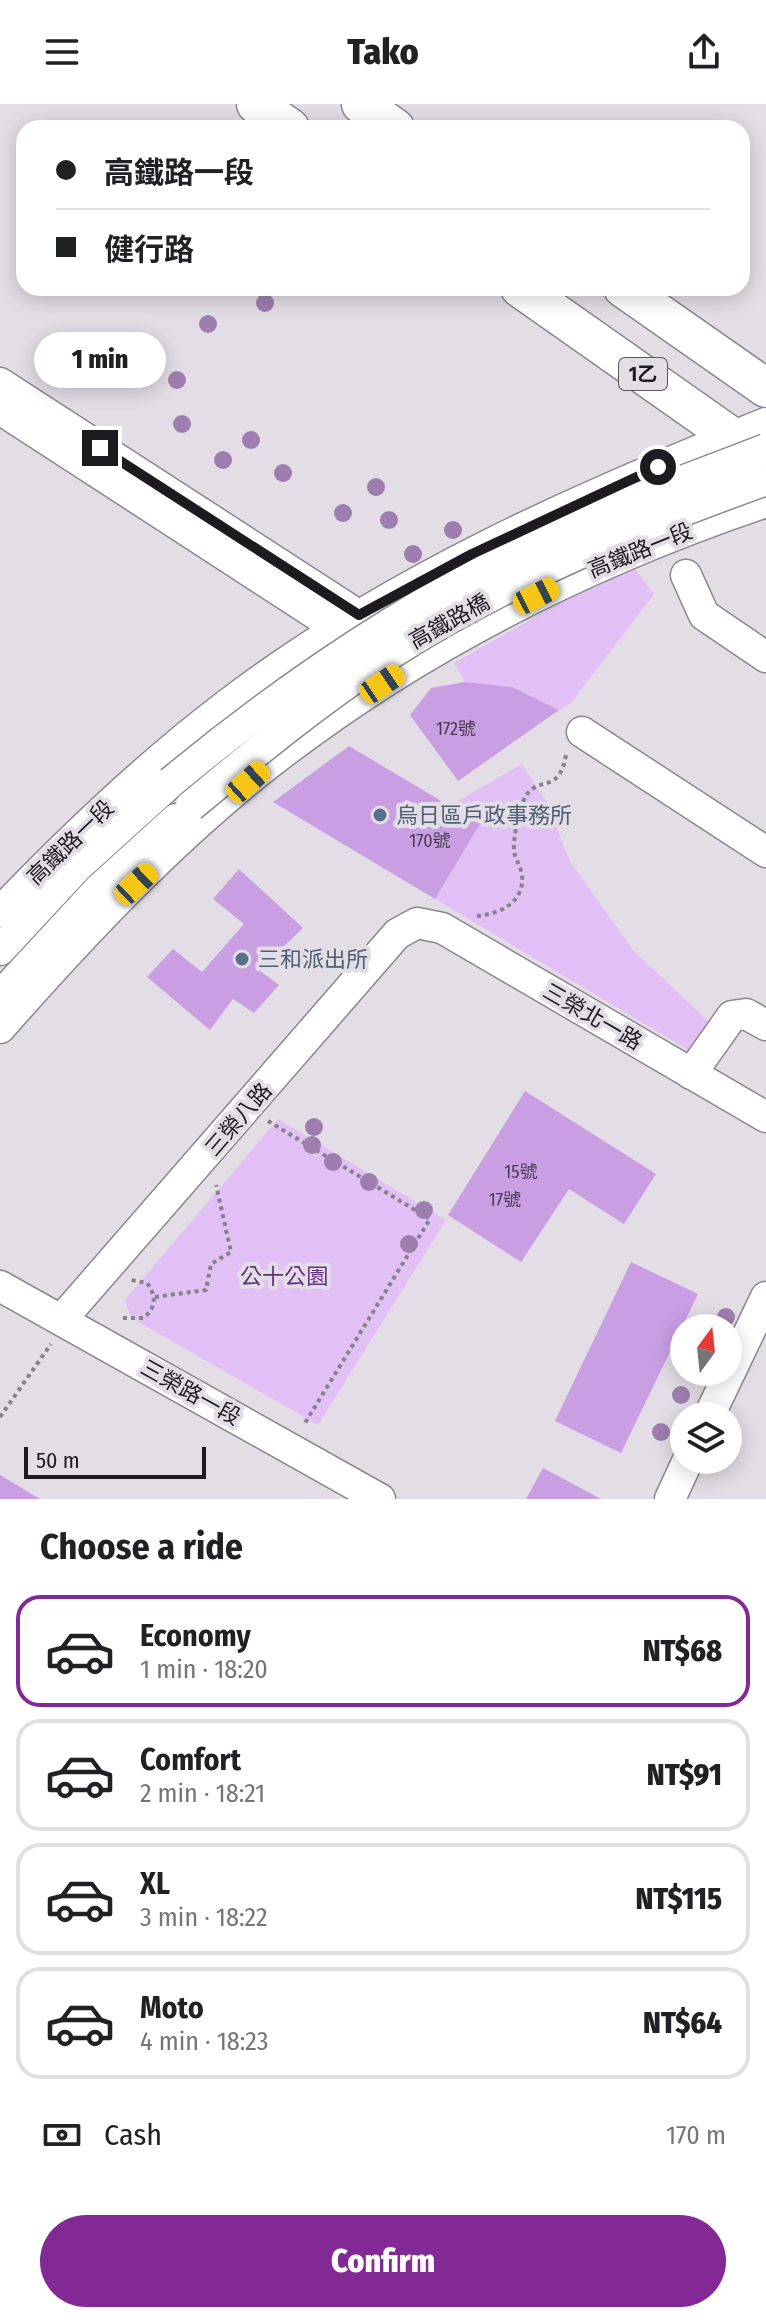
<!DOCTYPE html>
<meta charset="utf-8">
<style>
:root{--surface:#fff;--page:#f2f2f2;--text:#202124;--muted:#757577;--line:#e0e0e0;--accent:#822995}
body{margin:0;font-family:"Fira Sans Condensed","Noto Sans TC",sans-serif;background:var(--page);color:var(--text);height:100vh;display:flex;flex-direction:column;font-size:30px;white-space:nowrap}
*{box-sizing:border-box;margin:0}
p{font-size:26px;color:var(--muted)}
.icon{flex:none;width:44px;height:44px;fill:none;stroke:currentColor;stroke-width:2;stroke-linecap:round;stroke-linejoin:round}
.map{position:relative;height:1395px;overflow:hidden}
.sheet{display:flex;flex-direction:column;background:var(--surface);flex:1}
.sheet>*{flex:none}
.banner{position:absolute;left:16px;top:16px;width:734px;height:176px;border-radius:24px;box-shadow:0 4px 20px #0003;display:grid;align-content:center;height:176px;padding:0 40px;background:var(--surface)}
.needle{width:52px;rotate:15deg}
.controls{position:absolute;left:670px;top:1210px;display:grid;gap:16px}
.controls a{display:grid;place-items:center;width:72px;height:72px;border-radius:50%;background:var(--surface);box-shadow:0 4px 20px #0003;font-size:40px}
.scale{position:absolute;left:24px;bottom:20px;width:182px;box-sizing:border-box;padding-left:8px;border:4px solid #1d1b1f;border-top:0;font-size:22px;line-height:28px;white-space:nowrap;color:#1d1b1f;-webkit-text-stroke:6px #e3dde6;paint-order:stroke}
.end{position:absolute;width:36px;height:36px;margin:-18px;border:10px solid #1d1b1f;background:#fff;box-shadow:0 0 0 4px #fff}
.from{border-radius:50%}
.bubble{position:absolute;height:56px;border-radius:28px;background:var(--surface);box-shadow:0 4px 20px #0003;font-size:26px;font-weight:800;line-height:56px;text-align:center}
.car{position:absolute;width:24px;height:48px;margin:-24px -12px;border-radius:10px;box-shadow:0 0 6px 2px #0007;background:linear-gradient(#f5c518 24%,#345 0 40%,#f5c518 0 76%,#345 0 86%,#f5c518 0)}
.banner b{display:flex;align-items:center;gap:28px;height:76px;font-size:30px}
.banner b+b{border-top:2px solid var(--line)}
.banner i{width:20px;height:20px;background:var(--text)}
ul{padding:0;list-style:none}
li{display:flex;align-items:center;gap:24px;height:112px;margin:0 16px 12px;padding:0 24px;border:4px solid var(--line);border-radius:24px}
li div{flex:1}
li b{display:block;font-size:30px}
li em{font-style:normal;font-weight:800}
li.on{border-color:var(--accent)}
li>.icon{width:72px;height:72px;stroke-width:1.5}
h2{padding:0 40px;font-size:36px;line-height:96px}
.pay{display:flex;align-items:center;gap:20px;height:88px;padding:0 40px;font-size:30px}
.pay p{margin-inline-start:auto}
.action{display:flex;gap:16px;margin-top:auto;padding:16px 40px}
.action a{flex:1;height:92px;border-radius:48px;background:var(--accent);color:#fff;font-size:32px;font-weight:800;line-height:92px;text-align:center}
header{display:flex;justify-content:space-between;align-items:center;height:104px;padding:0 40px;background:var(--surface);font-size:36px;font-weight:800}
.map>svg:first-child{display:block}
.green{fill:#e2c0f6}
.building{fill:#ca9ee3}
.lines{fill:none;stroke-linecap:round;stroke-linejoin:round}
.minor-casing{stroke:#8b868e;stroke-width:33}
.major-casing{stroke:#8b868e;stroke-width:41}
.path{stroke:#868289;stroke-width:4;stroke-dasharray:4 4;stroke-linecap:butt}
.minor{stroke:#fff;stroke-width:30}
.major{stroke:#fff;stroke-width:38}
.minor-bridge-casing{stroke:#8b868e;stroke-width:33;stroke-linecap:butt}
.minor-bridge{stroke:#fff;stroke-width:30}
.tree{fill:#9e7eae}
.route{stroke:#1d1b1f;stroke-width:10}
.service-dot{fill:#5c6f8a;stroke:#e3dde6;stroke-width:3}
.labels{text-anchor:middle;stroke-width:8;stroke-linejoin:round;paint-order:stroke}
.number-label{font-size:18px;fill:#483c50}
.shield{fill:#e3dde6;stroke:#58555b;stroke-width:2}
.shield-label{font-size:20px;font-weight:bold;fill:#1d1b1f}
.street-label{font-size:22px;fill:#1d1b1f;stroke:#e3dde6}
.service-label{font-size:22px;fill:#4e5e75;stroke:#e3dde6;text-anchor:start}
.park-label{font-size:22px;fill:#653080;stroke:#e3dde6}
</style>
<header><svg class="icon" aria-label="menu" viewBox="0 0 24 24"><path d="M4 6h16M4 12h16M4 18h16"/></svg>Tako<svg class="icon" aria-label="share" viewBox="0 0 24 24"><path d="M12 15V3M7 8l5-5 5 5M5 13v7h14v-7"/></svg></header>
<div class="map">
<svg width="766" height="1395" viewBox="0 0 766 1395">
<rect width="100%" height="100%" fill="#e3dde6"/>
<g class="green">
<polygon points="633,462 654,490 571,599 559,606 512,583 465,578 454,559 599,477"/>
<polygon points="522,660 548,700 569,756 633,846 710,919 690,947 435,795 480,720 449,702"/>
<polygon points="278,1015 446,1116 318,1321 137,1217 130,1211 125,1196"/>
</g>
<g class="building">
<polygon points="465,578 512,583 559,606 458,677 410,611 431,584"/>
<polygon points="349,642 480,720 435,795 273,698"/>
<polygon points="239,765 303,824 259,866 279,881 254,909 233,895 210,926 147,873 173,845 202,868 244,820 213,795"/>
<polygon points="525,987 656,1070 624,1120 569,1085 521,1158 448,1111"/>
<polygon points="631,1158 698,1190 621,1349 555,1317"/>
<polygon points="543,1364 601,1395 526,1395"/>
<polygon points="0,1371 40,1395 0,1395"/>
</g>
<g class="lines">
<defs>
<g id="minor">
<polyline points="0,279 372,520"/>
<polyline points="0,305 354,535"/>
<polyline points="686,471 704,511 766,553"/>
<polyline points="582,628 766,748"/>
<path d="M0,808C70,735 144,664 224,603C385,479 578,394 766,319"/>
<polyline points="0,846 78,762 171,678"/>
<polyline points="0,892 100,784 176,715"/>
<path d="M0,924C83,830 172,735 271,658C420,542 588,458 766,398"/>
<polyline points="691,970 732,912 746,910 766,921"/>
<polyline points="0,1182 380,1395"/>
<polyline points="62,1215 397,830 417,819 442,824 766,1013"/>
<polyline points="709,1312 766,1193"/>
<polyline points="670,1395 688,1356"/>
</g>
<g id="major">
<polyline points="256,0 290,24"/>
<polyline points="361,0 395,24"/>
<polyline points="520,184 766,357"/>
<polyline points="623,184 766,284"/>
</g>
</defs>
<use href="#minor" class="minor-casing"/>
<use href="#major" class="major-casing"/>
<g class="path">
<path d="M477,812C500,810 525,798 522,771C521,763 515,755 514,747C513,735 519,703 526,692C539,671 559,691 566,651"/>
<polyline points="268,1017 430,1115 305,1319"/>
<polyline points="155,1193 206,1186 211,1160 231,1148 216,1081"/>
<path d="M123,1214H143C156,1205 157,1192 147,1179L131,1176"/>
<polyline points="0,1313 51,1240"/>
</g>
<use href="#minor" class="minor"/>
<use href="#major" class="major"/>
<defs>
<g id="minor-bridge">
<path d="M171,678C294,576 428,487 574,421C637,393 702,370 766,345"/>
<path d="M191,702C256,648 324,592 395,547C510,474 638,422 766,376"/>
</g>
</defs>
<use href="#minor-bridge" class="minor-bridge-casing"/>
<use href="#minor-bridge" class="minor-bridge"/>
</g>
<g class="tree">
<circle cx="265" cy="199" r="9"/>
<circle cx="208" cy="220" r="9"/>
<circle cx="177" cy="276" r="9"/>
<circle cx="182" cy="320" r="9"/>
<circle cx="251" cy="336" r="9"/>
<circle cx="223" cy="356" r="9"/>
<circle cx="283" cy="369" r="9"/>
<circle cx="376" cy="383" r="9"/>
<circle cx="343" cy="409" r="9"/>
<circle cx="389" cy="416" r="9"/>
<circle cx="453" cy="426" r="9"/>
<circle cx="413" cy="450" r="9"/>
<circle cx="314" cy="1023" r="9"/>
<circle cx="312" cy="1041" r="9"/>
<circle cx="333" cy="1058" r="9"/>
<circle cx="369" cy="1078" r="9"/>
<circle cx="424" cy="1106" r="9"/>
<circle cx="409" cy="1140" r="9"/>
<circle cx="726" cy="1213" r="9"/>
<circle cx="681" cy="1291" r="9"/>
<circle cx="661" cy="1328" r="9"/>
</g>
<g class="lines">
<polyline class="route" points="100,344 359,511 472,450 658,363"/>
</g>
<g class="service-dot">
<circle cx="380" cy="711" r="8"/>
<circle cx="242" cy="855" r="8"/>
</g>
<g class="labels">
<g class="number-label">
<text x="456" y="631">172號</text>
<text x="430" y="743">170號</text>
<text x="521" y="1074">15號</text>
<text x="505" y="1102">17號</text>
</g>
<rect class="shield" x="619" y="254" width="48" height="32" rx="6"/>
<g class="shield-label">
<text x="643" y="277">1乙</text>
</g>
<g class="street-label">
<text transform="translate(640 446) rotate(-22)" y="8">高鐵路一段</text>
<text transform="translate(449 517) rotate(-29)" y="8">高鐵路橋</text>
<text transform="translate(70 738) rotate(-44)" y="8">高鐵路一段</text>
<text transform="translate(593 912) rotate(30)" y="8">三榮北一路</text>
<text transform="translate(238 1015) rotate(-49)" y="8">三榮八路</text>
<text transform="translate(191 1288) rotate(29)" y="8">三榮路一段</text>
</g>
<g class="service-label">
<text x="396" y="719">烏日區戶政事務所</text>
<text x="258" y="863">三和派出所</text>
</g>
<g class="park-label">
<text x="284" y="1180">公十公園</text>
</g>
</g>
</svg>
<div class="controls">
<a><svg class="needle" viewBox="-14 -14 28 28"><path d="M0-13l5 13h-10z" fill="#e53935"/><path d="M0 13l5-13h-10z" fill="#757577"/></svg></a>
<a><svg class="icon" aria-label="layers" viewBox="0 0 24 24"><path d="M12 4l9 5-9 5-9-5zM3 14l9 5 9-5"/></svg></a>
</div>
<div class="scale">50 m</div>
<i class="end from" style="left:658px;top:363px"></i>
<i class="end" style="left:100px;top:344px"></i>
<div class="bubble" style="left:34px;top:228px;width:132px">1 min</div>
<i class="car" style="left:536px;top:492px;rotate:63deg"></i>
<i class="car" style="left:382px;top:580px;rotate:56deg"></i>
<i class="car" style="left:248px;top:678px;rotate:48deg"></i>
<i class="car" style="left:136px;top:780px;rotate:47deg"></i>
<div class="banner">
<b><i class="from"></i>高鐵路一段</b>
<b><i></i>健行路</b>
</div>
</div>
<section class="sheet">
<h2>Choose a ride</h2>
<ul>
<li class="on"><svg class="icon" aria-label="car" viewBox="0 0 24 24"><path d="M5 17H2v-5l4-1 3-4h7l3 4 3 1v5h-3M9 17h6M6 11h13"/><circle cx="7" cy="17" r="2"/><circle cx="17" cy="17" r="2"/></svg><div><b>Economy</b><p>1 min · 18:20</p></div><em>NT$68</em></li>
<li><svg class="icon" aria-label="car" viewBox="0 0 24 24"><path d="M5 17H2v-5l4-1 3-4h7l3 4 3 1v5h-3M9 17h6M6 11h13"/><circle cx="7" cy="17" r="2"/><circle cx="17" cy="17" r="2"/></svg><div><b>Comfort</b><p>2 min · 18:21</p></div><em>NT$91</em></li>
<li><svg class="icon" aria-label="car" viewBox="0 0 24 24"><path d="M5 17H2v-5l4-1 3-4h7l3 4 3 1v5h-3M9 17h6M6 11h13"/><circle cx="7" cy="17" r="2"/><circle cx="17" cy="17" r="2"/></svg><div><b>XL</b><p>3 min · 18:22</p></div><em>NT$115</em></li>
<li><svg class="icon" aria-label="car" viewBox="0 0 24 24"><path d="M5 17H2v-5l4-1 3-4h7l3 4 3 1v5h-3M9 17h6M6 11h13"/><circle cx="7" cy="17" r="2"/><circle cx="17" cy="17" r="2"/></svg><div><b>Moto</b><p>4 min · 18:23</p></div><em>NT$64</em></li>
</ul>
<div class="pay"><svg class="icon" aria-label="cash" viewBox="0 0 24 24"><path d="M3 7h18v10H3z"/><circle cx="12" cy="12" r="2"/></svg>Cash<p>170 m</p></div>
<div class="action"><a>Confirm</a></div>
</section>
